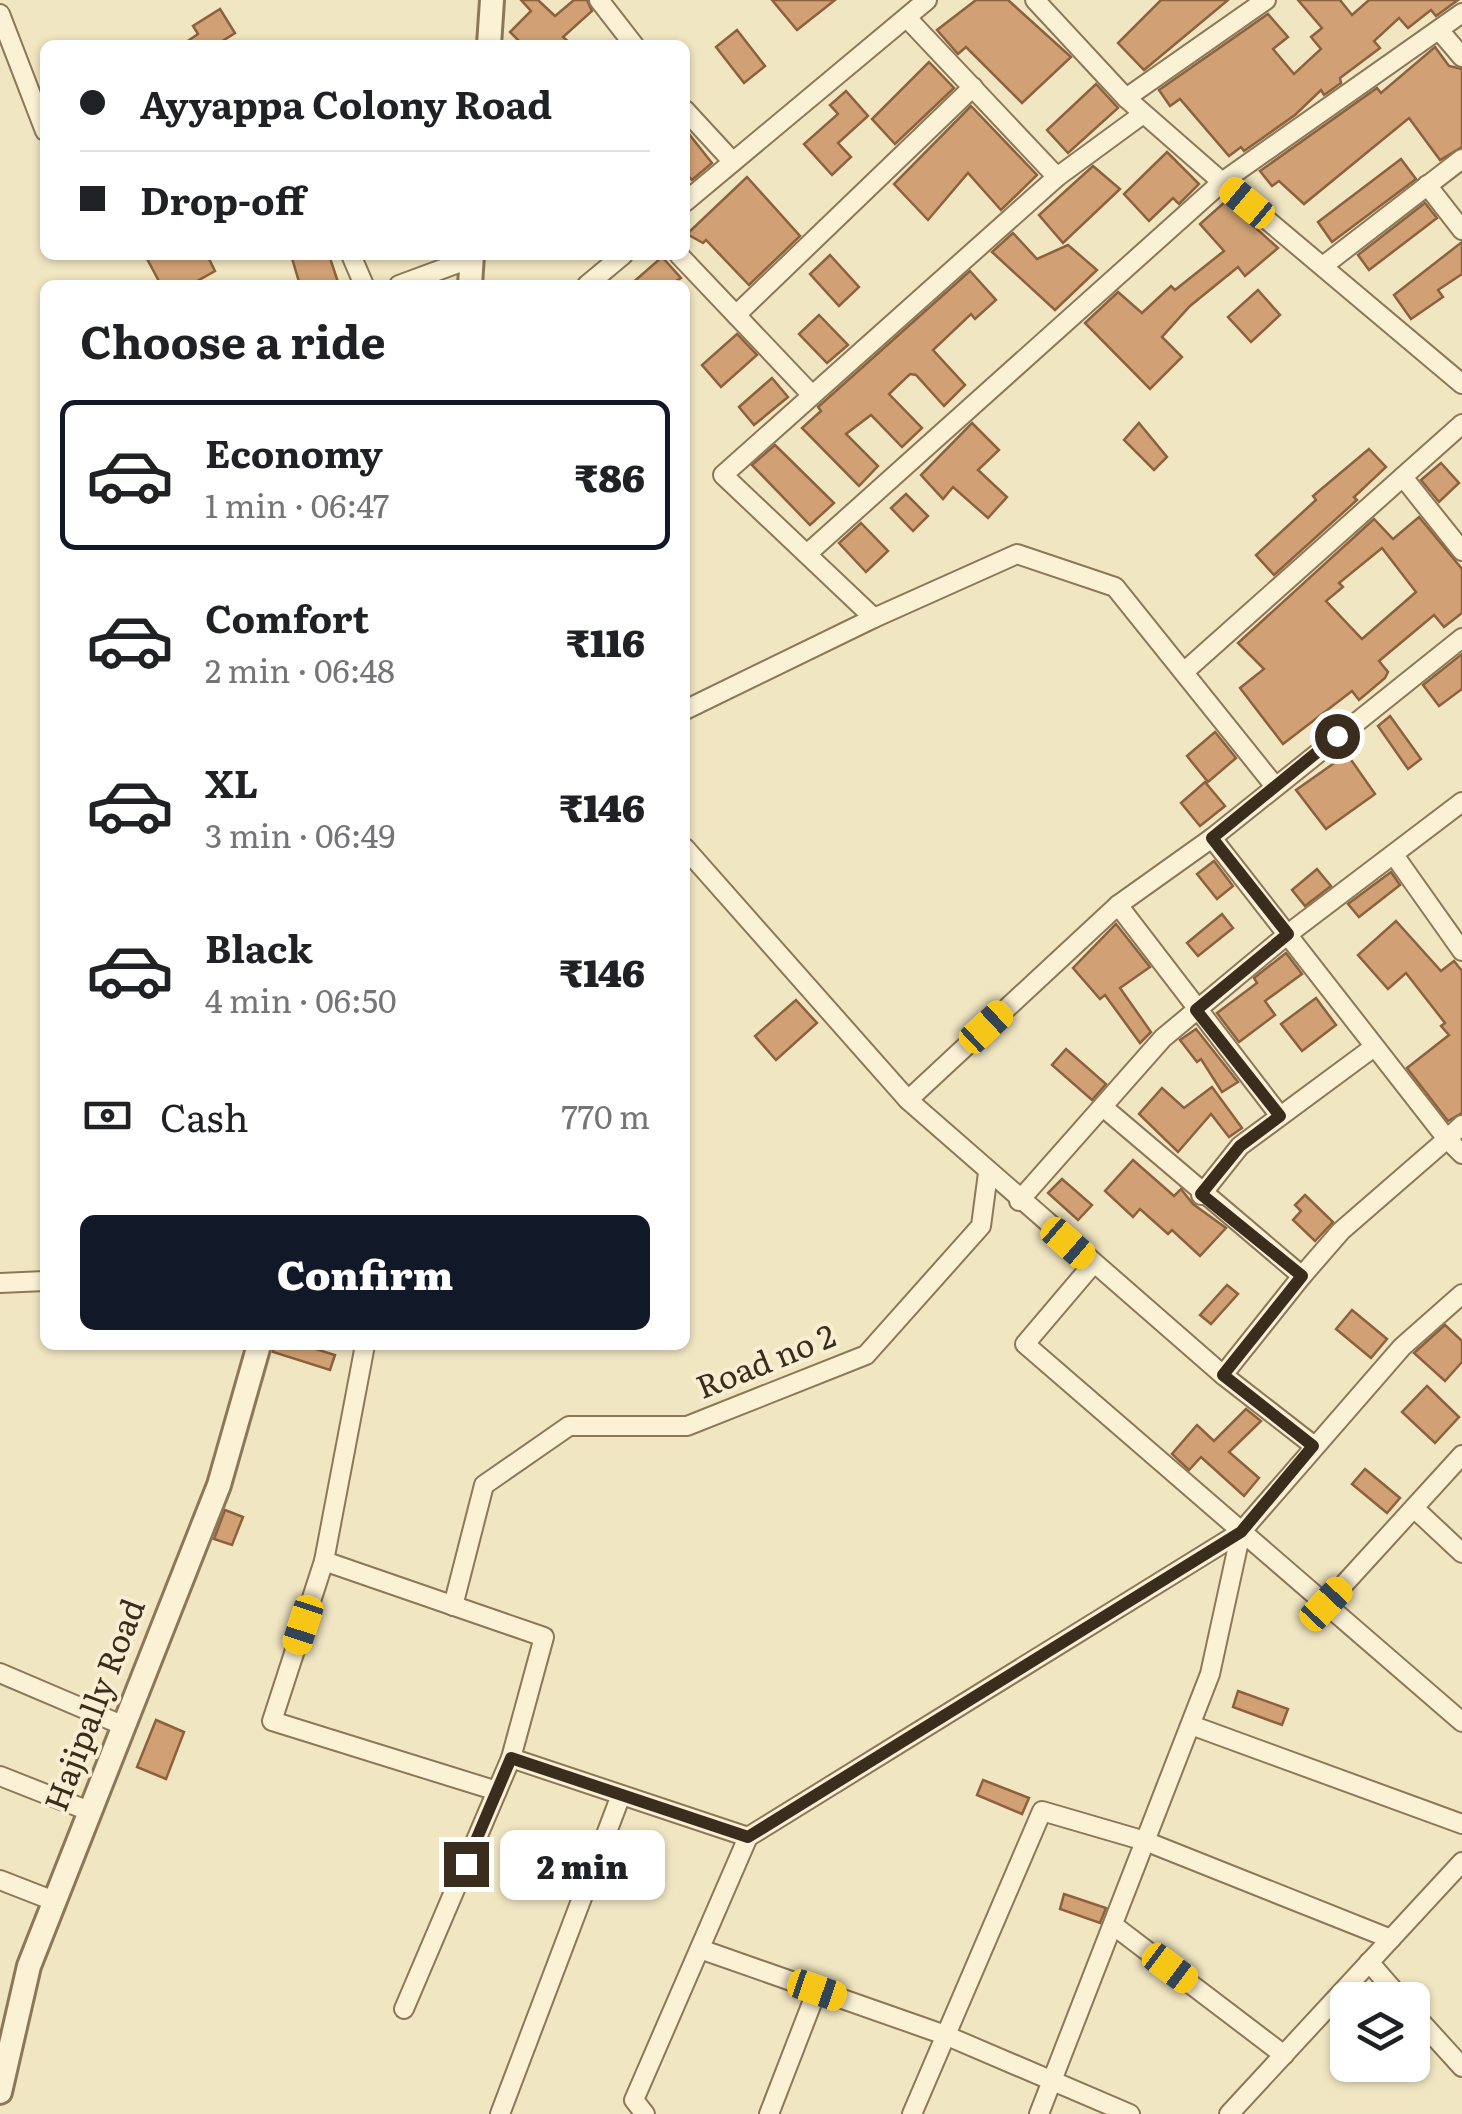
<!DOCTYPE html>
<meta charset="utf-8">
<style>
:root{--surface:#fff;--page:#f6f6f6;--text:#202124;--muted:#757577;--line:#e0e0e0;--accent:#111827}
body{margin:0;font-family:Literata,serif;background:var(--page);color:var(--text);height:100vh;display:flex;flex-direction:column;font-size:38px;white-space:nowrap}
*{box-sizing:border-box;margin:0}
p{font-size:32px;color:var(--muted)}
.icon{flex:none;width:55px;height:55px;fill:none;stroke:currentColor;stroke-width:2;stroke-linecap:round;stroke-linejoin:round}
.map{position:relative;flex:1;overflow:hidden}
.panel{position:absolute;left:40px;top:280px;width:650px;height:1070px;display:flex;flex-direction:column;background:var(--surface);border-radius:15px;box-shadow:0 2px 8px #0004}
.panel>*{flex:none}
.banner{position:absolute;left:40px;top:40px;width:650px;height:220px;border-radius:15px;box-shadow:0 2px 8px #0004;display:grid;align-content:center;height:220px;padding:0 40px;background:var(--surface)}
.controls{position:absolute;left:1330px;top:1982px;display:grid;gap:20px}
.controls a{display:grid;place-items:center;width:100px;height:100px;border-radius:15px;background:var(--surface);box-shadow:0 2px 8px #0004;font-size:50px}
.end{position:absolute;width:45px;height:45px;margin:-22px;border:12px solid #3b2d1d;background:#fff;box-shadow:0 0 0 5px #fff}
.from{border-radius:50%}
.bubble{position:absolute;height:70px;border-radius:15px;background:var(--surface);box-shadow:0 2px 8px #0004;font-size:32px;font-weight:800;line-height:70px;text-align:center}
.car{position:absolute;width:30px;height:60px;margin:-30px -15px;border-radius:12px;box-shadow:0 0 8px 2px #0007;background:linear-gradient(#f5c518 24%,#345 0 40%,#f5c518 0 76%,#345 0 86%,#f5c518 0)}
.banner b{display:flex;align-items:center;gap:35px;height:95px;font-size:38px}
.banner b+b{border-top:2px solid var(--line)}
.banner i{width:25px;height:25px;background:var(--text)}
ul{padding:0;list-style:none}
li{display:flex;align-items:center;gap:30px;height:150px;margin:0 20px 15px;padding:0 20px;border:5px solid transparent;border-radius:15px}
li div{flex:1}
li b{display:block;font-size:38px}
li em{font-style:normal;font-weight:800}
li.current{border-color:var(--accent)}
li>.icon{width:90px;height:90px;stroke-width:1.5}
h2{padding:0 40px;font-size:45px;line-height:120px}
.pay{display:flex;align-items:center;gap:25px;height:110px;padding:0 40px;font-size:38px}
.pay p{margin-inline-start:auto}
.button{display:flex;gap:20px;margin-top:auto;padding:20px 40px}
.button a{flex:1;height:115px;border-radius:15px;background:var(--accent);color:#fff;font-size:40px;font-weight:800;line-height:115px;text-align:center}
.map>svg:first-child{display:block}
.building{fill:#d1a175;stroke:#8d613c;stroke-width:2.5;fill-rule:evenodd}
.lines{fill:none;stroke-linecap:round;stroke-linejoin:round}
.minor-casing{stroke:#8c7758;stroke-width:22}
.tertiary-casing{stroke:#8c7758;stroke-width:28}
.minor{stroke:#fbf2d6;stroke-width:18}
.tertiary{stroke:#fbf2d6;stroke-width:22}
.route{stroke:#3b2d1d;stroke-width:12}
.labels{text-anchor:middle;stroke-width:8;stroke-linejoin:round;paint-order:stroke}
.street-label{font-size:32px;fill:#3b2d1d;stroke:#f8efd2}
</style>
<div class="map">
<svg width="1462" height="2114" viewBox="0 0 1462 2114">
<rect width="100%" height="100%" fill="#f1e6c2"/>
<g class="building">
<polygon points="521,0 538,0 555,16 574,0 587,0 592,11 563,37 572,45 523,45 510,32 531,11"/>
<polygon points="772,0 835,0 797,30"/>
<polygon points="976,0 1008,0 1071,57 1022,103 966,47 958,54 937,30"/>
<polygon points="1161,0 1228,0 1144,70 1118,43"/>
<polygon points="1298,0 1340,0 1352,15 1369,0 1458,0 1436,16 1431,10 1408,28 1399,18 1374,41 1380,48 1340,78 1341,83 1324,95 1321,90 1295,115 1244,151 1241,147 1229,156 1180,99 1170,106 1159,90 1268,14 1288,37 1273,49 1294,74 1321,49 1311,37 1322,28"/>
<polygon points="220,9 235,33 216,45 182,45 198,34 193,26"/>
<polygon points="737,30 765,66 744,83 716,47"/>
<polygon points="1435,47 1449,66 1462,69 1462,147 1440,160 1409,118 1304,204 1279,181 1272,186 1260,171 1377,88 1381,93"/>
<polygon points="929,62 954,88 895,144 872,119"/>
<polygon points="1096,84 1118,108 1068,153 1047,130"/>
<polygon points="846,91 868,116 838,143 851,157 832,175 804,144 838,114 830,105"/>
<polygon points="971,106 1037,175 1001,210 968,173 928,220 894,184"/>
<polygon points="685,129 712,163 692,180 685,172"/>
<polygon points="1167,152 1199,184 1179,204 1173,198 1149,221 1124,194"/>
<polygon points="1401,159 1416,179 1332,242 1318,222"/>
<polygon points="1093,166 1120,189 1063,243 1039,215"/>
<polygon points="747,177 800,236 749,285 706,240 703,243 687,234"/>
<polygon points="1226,201 1278,248 1245,276 1238,267 1190,306 1162,337 1182,357 1150,389 1085,323 1118,292 1142,313 1171,286 1175,290 1224,251 1200,224"/>
<polygon points="1425,203 1437,218 1369,270 1358,255"/>
<polygon points="1013,233 1037,259 1068,245 1097,270 1055,310 992,252"/>
<polygon points="1462,242 1462,274 1438,290 1443,297 1411,319 1394,295"/>
<polygon points="145,255 207,255 215,271 190,285 161,285"/>
<polygon points="291,255 329,255 339,285 300,285"/>
<polygon points="830,255 859,287 839,306 810,274"/>
<polygon points="662,257 681,278 669,285 630,285"/>
<polygon points="970,271 996,300 975,319 971,314 933,350 965,385 944,406 916,375 910,374 889,394 922,428 902,447 871,415 846,434 878,466 859,486 802,428 821,411 818,407"/>
<polygon points="1258,290 1280,315 1251,342 1228,317"/>
<polygon points="819,315 848,345 827,363 799,334"/>
<polygon points="737,334 757,355 721,387 702,365"/>
<polygon points="772,378 788,397 754,425 739,407"/>
<polygon points="972,423 999,450 978,470 1007,497 988,518 953,487 943,499 921,475"/>
<polygon points="1139,423 1167,457 1154,470 1124,440"/>
<polygon points="775,445 834,503 810,525 752,465"/>
<polygon points="1369,449 1386,467 1354,497 1357,500 1274,575 1256,555 1316,500 1313,496"/>
<polygon points="1441,463 1459,483 1439,502 1421,480"/>
<polygon points="906,494 928,516 913,531 891,508"/>
<path d="M1419,517L1462,569V613L1444,627L1434,615L1379,661L1388,672L1385,678L1359,700L1352,691L1283,744L1240,688L1264,669L1238,643L1374,519L1393,539ZM1382,548L1416,592L1362,639L1326,601L1343,587L1339,583Z"/>
<polygon points="861,523 888,551 866,572 839,543"/>
<polygon points="1462,654 1462,689 1439,706 1423,685"/>
<polygon points="1390,716 1421,759 1408,769 1378,726"/>
<polygon points="1215,732 1236,758 1208,782 1187,756"/>
<polygon points="1347,754 1375,794 1326,829 1296,790"/>
<polygon points="1205,782 1225,806 1200,826 1181,803"/>
<polygon points="1214,861 1233,886 1217,899 1197,874"/>
<polygon points="1317,869 1331,886 1305,906 1292,890"/>
<polygon points="1391,872 1400,885 1359,917 1348,904"/>
<polygon points="1222,914 1233,928 1198,956 1187,943"/>
<polygon points="1396,921 1441,971 1454,961 1462,971 1462,1113 1448,1121 1407,1068 1449,1035 1441,1026 1445,1023 1406,973 1388,989 1358,955"/>
<polygon points="1116,924 1150,967 1120,988 1151,1032 1140,1043 1105,995 1100,999 1073,968"/>
<polygon points="1286,953 1302,974 1265,1001 1275,1015 1239,1042 1217,1013 1257,983 1254,978"/>
<polygon points="1316,998 1336,1025 1302,1051 1281,1024"/>
<polygon points="796,1000 817,1023 776,1060 755,1036"/>
<polygon points="1196,1029 1238,1082 1222,1092 1201,1059 1197,1062 1180,1040"/>
<polygon points="1066,1049 1106,1084 1092,1100 1052,1065"/>
<polygon points="1212,1087 1242,1128 1229,1137 1211,1114 1178,1152 1139,1114 1162,1088 1184,1108"/>
<polygon points="1133,1160 1174,1196 1181,1189 1193,1204 1226,1228 1200,1256 1172,1230 1168,1234 1140,1209 1133,1217 1105,1191"/>
<polygon points="1062,1179 1092,1205 1078,1220 1048,1193"/>
<polygon points="1305,1195 1333,1222 1315,1241 1293,1220 1301,1211 1295,1205"/>
<polygon points="1227,1285 1238,1294 1211,1324 1200,1315"/>
<polygon points="1352,1310 1387,1339 1371,1358 1336,1329"/>
<polygon points="1445,1325 1462,1341 1462,1362 1445,1381 1414,1353"/>
<polygon points="274,1345 303,1345 335,1355 330,1370 273,1352"/>
<polygon points="1427,1386 1459,1417 1435,1443 1402,1412"/>
<polygon points="1246,1409 1261,1421 1229,1452 1259,1478 1244,1496 1201,1457 1189,1470 1172,1454 1197,1425 1214,1441"/>
<polygon points="1365,1469 1400,1498 1387,1513 1352,1484"/>
<polygon points="225,1510 243,1517 232,1545 214,1539"/>
<polygon points="1238,1691 1288,1709 1282,1725 1233,1707"/>
<polygon points="156,1720 184,1732 166,1779 137,1767"/>
<polygon points="983,1780 1029,1798 1022,1814 977,1795"/>
<polygon points="1064,1894 1106,1908 1100,1923 1060,1909"/>
</g>
<g class="lines">
<defs>
<g id="minor">
<polyline points="599,0 634,45"/>
<polyline points="1462,13 1222,182 1462,384"/>
<polyline points="0,14 45,131"/>
<polyline points="907,18 1057,177"/>
<polyline points="1439,30 1462,57"/>
<polyline points="1126,98 1266,0"/>
<polyline points="685,110 733,162"/>
<polyline points="1143,114 1057,177 723,475 874,618 1017,554 1115,587 1274,785"/>
<polyline points="1427,185 1462,230"/>
<polyline points="685,202 927,0"/>
<polyline points="351,255 364,285"/>
<polyline points="679,255 811,394"/>
<polyline points="1323,266 1462,159"/>
<polyline points="399,285 472,258"/>
<polyline points="587,285 623,255"/>
<polyline points="736,315 973,87"/>
<polyline points="1403,477 1462,551"/>
<polyline points="807,554 1222,182 1126,98 1035,0"/>
<polyline points="1185,671 1462,424"/>
<polyline points="685,710 874,618"/>
<polyline points="685,848 908,1100 1223,1375"/>
<polyline points="1394,855 1462,951"/>
<polyline points="1118,905 1280,1116"/>
<polyline points="908,1100 1118,905 1212,838 1462,638"/>
<polyline points="1103,1107 1302,1276 1341,1231 1447,1139 1212,838"/>
<polyline points="1462,1125 1447,1139 1462,1154"/>
<polyline points="1201,1195 1240,1146 1374,1047"/>
<polyline points="1019,1201 1163,1038 1288,934 1462,802"/>
<polyline points="1093,1264 1025,1344 1462,1722"/>
<polyline points="1302,1276 1223,1375 1313,1445"/>
<polyline points="0,1283 45,1281"/>
<polyline points="365,1345 324,1561 544,1637 511,1758 748,1837"/>
<polyline points="1414,1508 1462,1553"/>
<polyline points="324,1561 272,1721 497,1791"/>
<polyline points="1326,1604 1462,1455"/>
<polyline points="453,1606 484,1485 569,1426 687,1426 866,1355 981,1226 988,1173"/>
<polyline points="0,1673 122,1725"/>
<polyline points="1191,1725 1462,1824"/>
<polyline points="0,1776 89,1811"/>
<polyline points="0,1880 54,1901"/>
<polyline points="1113,1925 1284,2055"/>
<polyline points="700,1949 945,2035 1130,2114"/>
<polyline points="1369,1962 1402,2000"/>
<polyline points="404,2009 511,1758"/>
<polyline points="1412,2012 1462,2067"/>
<polyline points="500,2114 621,1795"/>
<polyline points="645,2114 634,2100 748,1837 1241,1532 1402,1347 1462,1294"/>
<polyline points="769,2114 817,1990"/>
<polyline points="912,2114 1042,1811 1145,1841 1391,1939"/>
<polyline points="1039,2114 1210,1674 1241,1532"/>
<polyline points="1229,2114 1462,1862"/>
</g>
<g id="tertiary">
<polyline points="489,45 492,0"/>
<polyline points="470,285 472,255"/>
<polyline points="0,2092 29,1966 219,1485 259,1345"/>
</g>
</defs>
<use href="#minor" class="minor-casing"/>
<use href="#tertiary" class="tertiary-casing"/>
<use href="#minor" class="minor"/>
<use href="#tertiary" class="tertiary"/>
</g>
<g class="lines">
<polyline class="route" points="466,1864 511,1758 748,1837 1241,1532 1313,1446 1223,1375 1302,1276 1201,1194 1240,1146 1280,1116 1196,1010 1288,934 1212,838 1337,736"/>
</g>
<g class="labels">
<g class="street-label">
<text transform="translate(766 1362) rotate(-22)" y="11">Road no 2</text>
<text transform="translate(95 1705) rotate(-69)" y="11">Hajipally Road</text>
</g>
</g>
</svg>
<div class="controls">
<a><svg class="icon" aria-label="layers" viewBox="0 0 24 24"><path d="M12 4l9 5-9 5-9-5zM3 14l9 5 9-5"/></svg></a>
</div>
<i class="end from" style="left:1337px;top:736px"></i>
<i class="end" style="left:466px;top:1864px"></i>
<div class="bubble" style="left:500px;top:1830px;width:165px">2 min</div>
<i class="car" style="left:1247px;top:203px;rotate:310deg"></i>
<i class="car" style="left:986px;top:1027px;rotate:47deg"></i>
<i class="car" style="left:1068px;top:1243px;rotate:131deg"></i>
<i class="car" style="left:1326px;top:1604px;rotate:43deg"></i>
<i class="car" style="left:303px;top:1625px;rotate:198deg"></i>
<i class="car" style="left:1170px;top:1968px;rotate:127deg"></i>
<i class="car" style="left:817px;top:1990px;rotate:109deg"></i>
<div class="banner">
<b><i class="from"></i>Ayyappa Colony Road</b>
<b><i></i>Drop-off</b>
</div>
<section class="panel">
<h2>Choose a ride</h2>
<ul>
<li class="current"><svg class="icon" aria-label="car" viewBox="0 0 24 24"><path d="M5 17H2v-5l4-1 3-4h7l3 4 3 1v5h-3M9 17h6M6 11h13"/><circle cx="7" cy="17" r="2"/><circle cx="17" cy="17" r="2"/></svg><div><b>Economy</b><p>1 min · 06:47</p></div><em>₹86</em></li>
<li><svg class="icon" aria-label="car" viewBox="0 0 24 24"><path d="M5 17H2v-5l4-1 3-4h7l3 4 3 1v5h-3M9 17h6M6 11h13"/><circle cx="7" cy="17" r="2"/><circle cx="17" cy="17" r="2"/></svg><div><b>Comfort</b><p>2 min · 06:48</p></div><em>₹116</em></li>
<li><svg class="icon" aria-label="car" viewBox="0 0 24 24"><path d="M5 17H2v-5l4-1 3-4h7l3 4 3 1v5h-3M9 17h6M6 11h13"/><circle cx="7" cy="17" r="2"/><circle cx="17" cy="17" r="2"/></svg><div><b>XL</b><p>3 min · 06:49</p></div><em>₹146</em></li>
<li><svg class="icon" aria-label="car" viewBox="0 0 24 24"><path d="M5 17H2v-5l4-1 3-4h7l3 4 3 1v5h-3M9 17h6M6 11h13"/><circle cx="7" cy="17" r="2"/><circle cx="17" cy="17" r="2"/></svg><div><b>Black</b><p>4 min · 06:50</p></div><em>₹146</em></li>
</ul>
<div class="pay"><svg class="icon" aria-label="cash" viewBox="0 0 24 24"><path d="M3 7h18v10H3z"/><circle cx="12" cy="12" r="2"/></svg>Cash<p>770 m</p></div>
<div class="button"><a>Confirm</a></div>
</section>
</div>
